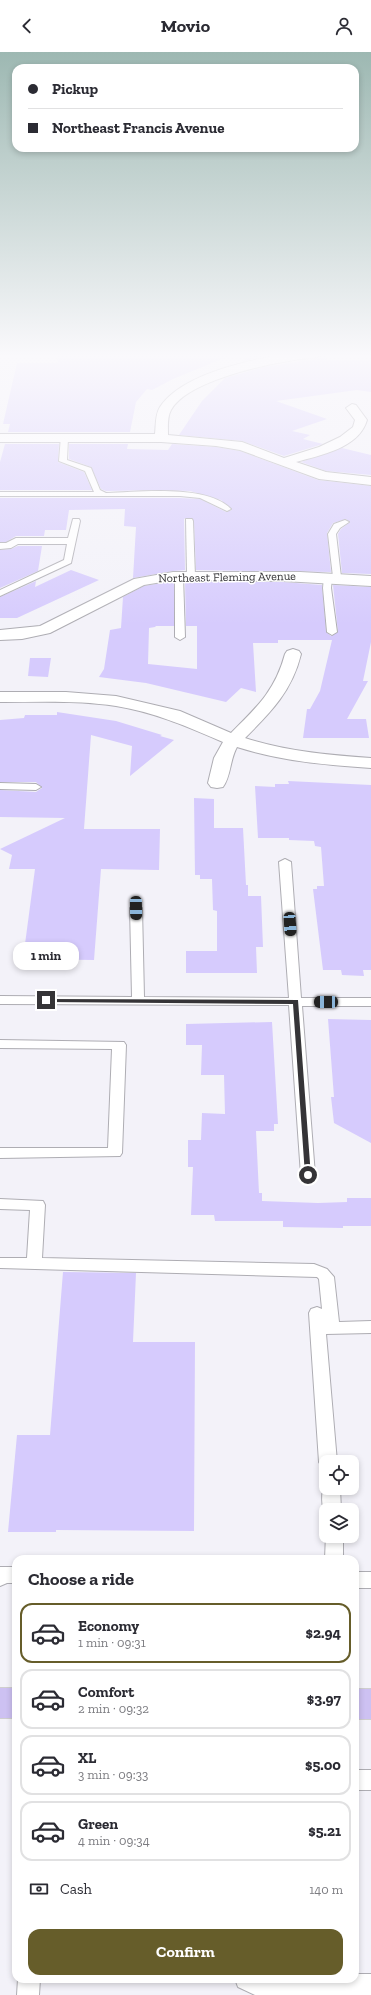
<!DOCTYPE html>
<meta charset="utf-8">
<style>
:root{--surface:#fff;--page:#f7f7f7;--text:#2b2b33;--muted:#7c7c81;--line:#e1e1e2;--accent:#665d2a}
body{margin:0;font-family:"Zilla Slab",serif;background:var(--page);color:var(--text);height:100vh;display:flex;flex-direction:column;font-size:15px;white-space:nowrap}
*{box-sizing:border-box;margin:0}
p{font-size:13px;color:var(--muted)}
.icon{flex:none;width:22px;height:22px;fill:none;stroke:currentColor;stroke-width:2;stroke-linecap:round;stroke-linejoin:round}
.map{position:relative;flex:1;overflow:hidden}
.details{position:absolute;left:12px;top:1503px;width:347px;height:428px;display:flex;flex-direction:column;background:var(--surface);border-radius:12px;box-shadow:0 2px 6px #0003}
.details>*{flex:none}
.top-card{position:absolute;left:12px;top:12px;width:347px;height:88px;border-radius:12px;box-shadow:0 2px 6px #0003;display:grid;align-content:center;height:88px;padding:0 16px;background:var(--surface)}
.tools{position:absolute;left:319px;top:1403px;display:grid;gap:8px}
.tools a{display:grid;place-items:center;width:40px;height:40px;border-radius:8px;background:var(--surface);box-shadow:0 2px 6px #0003;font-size:20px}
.end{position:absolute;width:18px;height:18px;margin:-9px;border:5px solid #353437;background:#fff;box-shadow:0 0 0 2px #fff}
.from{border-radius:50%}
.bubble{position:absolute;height:28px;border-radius:12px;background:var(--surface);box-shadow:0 2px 6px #0003;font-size:13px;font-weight:800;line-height:28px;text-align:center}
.car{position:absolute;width:12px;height:24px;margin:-12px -6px;border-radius:5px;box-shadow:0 0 3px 1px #0007;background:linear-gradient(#222 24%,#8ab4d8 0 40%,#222 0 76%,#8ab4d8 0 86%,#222 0)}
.top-card b{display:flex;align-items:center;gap:14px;height:38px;font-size:15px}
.top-card b+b{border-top:1px solid var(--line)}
.top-card i{width:10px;height:10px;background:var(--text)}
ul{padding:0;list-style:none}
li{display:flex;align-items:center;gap:12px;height:60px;margin:0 8px 6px;padding:0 8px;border:2px solid var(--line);border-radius:12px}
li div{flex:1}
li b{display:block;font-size:15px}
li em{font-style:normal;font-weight:800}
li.current{border-color:var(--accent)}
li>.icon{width:36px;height:36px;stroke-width:1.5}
h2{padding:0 16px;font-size:18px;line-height:48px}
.pay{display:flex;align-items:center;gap:10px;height:44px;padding:0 16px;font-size:15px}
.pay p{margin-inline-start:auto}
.action{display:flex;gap:8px;margin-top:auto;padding:8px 16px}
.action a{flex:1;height:46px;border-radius:12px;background:var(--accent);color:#fff;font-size:16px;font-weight:800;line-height:46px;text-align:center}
header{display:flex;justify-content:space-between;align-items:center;height:52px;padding:0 16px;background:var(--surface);font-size:18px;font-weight:800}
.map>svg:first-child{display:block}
.building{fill:#d6cbfd}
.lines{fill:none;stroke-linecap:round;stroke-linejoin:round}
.lane-casing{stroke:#aeadb3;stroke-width:2}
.street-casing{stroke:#aeadb3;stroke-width:2}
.highway-casing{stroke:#cfcecf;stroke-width:2}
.lane{fill:#fff;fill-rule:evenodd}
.street{fill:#fff;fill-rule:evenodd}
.highway{fill:#cdc1f2;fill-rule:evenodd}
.route{fill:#353437}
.labels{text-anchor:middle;stroke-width:3;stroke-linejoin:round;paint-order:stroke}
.far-street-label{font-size:12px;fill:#353437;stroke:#fff}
</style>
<header><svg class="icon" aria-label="back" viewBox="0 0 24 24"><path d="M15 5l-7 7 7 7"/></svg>Movio<svg class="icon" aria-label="person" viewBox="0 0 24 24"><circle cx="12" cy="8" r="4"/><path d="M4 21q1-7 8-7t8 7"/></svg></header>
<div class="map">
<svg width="371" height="1943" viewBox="0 0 371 1943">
<rect width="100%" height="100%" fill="#f3f2f9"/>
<g class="building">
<polygon points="54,301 234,301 234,302 173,327 152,338 147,337 136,350 130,380 8,380 10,372 3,372 17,311 59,311"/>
<polygon points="251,301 281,301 243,309"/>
<polygon points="325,301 327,308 371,308 371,340 357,338 276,349 327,367 292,379 310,383 303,387 323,392 284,404 242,389 179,383 202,349 225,326 264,315 315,307"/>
<polygon points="5,392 59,392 58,410 84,420 92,438 0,438 0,410"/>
<polygon points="69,392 128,392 127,397 168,398 172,392 216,395 240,399 318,428 371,434 371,522 342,521 338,482 341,477 350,470 346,467 333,471 327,481 331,520 196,518 194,469 192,466 186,466 184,467 185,518 173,519 133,526 136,475 124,474 125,457 69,458 66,478 45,478 44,484 16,484 6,490 0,490 0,446 180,446 200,447 226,460 232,458 221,448 190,439 154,438 106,439 101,437 91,415 69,407"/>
<polygon points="342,396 371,403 371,423 326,419 301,410"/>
<polygon points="18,494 42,494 38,519 0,536 0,498 11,497"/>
<polygon points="71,518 99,528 17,566 0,566 0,545 36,529 35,535"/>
<polygon points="185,530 283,530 322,533 326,580 331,584 338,580 333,533 371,535 371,590 363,629 368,629 347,667 366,667 369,686 303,686 307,657 310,657 320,639 332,588 278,588 278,591 253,591 256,640 241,636 226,650 146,631 99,625 104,617 110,578 121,576 123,545 144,534 162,531 174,531 174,574 156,574 155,575 149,576 148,612 197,617 197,574 186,574"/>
<polygon points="30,606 51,606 48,625 28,624"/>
<polygon points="57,660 116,669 162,683 160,684 174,688 130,724 132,694 91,683 84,777 160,777 159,818 101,817 94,908 23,907 35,817 9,817 12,803 0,797 65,766 0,765 0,738 36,740 42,736 36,730 0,730 0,668 24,666 25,663 57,663"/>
<polygon points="288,729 371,733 371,918 363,918 364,924 342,923 341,918 323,918 313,837 317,837 317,834 324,834 321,795 315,794 314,789 289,788 289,786 258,786 255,734 275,735 275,732 289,732"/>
<polygon points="194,746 214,747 214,776 243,776 246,833 248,833 248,844 261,844 263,895 256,895 257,921 186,921 186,899 217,899 217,859 213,858 212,827 200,827 200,823 195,823"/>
<polygon points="328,967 371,968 371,1091 334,1071 331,1045 334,1045"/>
<polygon points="272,970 278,1072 274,1072 274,1079 256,1079 259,1141 262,1141 262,1149 318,1151 347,1150 347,1146 371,1146 371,1174 343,1174 343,1176 283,1175 283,1169 215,1169 214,1163 191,1163 193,1115 188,1115 188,1088 201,1088 202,1061 225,1062 224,1023 201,1023 202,993 186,993 186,972"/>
<polygon points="63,1220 136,1221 133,1290 195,1290 194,1479 56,1478 56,1480 8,1480 17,1383 50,1383"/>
</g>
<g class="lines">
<defs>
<g id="lane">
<path d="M61,384L68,386L67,408L91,416L100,438L106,441C140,440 207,432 231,457L227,459L200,446L180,444H0V440H94L85,419L59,409Z"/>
<polygon points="73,467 79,467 80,469 71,511 0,544 0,538 64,508 67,492 18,492 11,496 0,497 0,491 6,491 16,486 68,486"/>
<polygon points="186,467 192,467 193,469 195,524 191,527 187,524"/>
<polygon points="345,468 349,470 340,476 336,482 341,525 337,528 333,525 328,482 334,472"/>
<polygon points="179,521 183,524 185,585 180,588 175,585 175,524"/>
<polygon points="328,522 332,525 331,536 337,580 332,583 327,580 323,536 324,525"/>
<polygon points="0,731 36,732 41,735 36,738 0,737"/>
<polygon points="285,807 291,810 301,946 371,946 371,954 302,954 315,1123 313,1126 308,1128 303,1126 301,1123 289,953 0,952 0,944 132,945 130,856 136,852 142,856 144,945 289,946 279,810"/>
<polygon points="0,988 124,990 126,993 122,1101 120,1104 0,1106 0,1096 108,1096 112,997 0,996"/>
<polygon points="0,1147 43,1149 45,1153 42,1206 314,1212 327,1217 334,1225 339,1270 371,1269 371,1281 326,1282 337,1410 326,1410 326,1416 322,1415 319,1410 309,1261 311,1257 317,1255 322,1257 319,1227 317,1225 0,1216 0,1206 27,1206 30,1158 0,1157"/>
<path d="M325,1431L326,1436H340L341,1458H326V1463C321,1455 321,1440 325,1431Z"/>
<polygon points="326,1482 326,1484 343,1484 343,1507 325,1507"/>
<polygon points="0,1515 16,1515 16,1531 7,1531 0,1534"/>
<rect x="355" y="1520" width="16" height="16"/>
<rect x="355" y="1718" width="16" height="20"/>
<polygon points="355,1922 371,1922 371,1943 255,1943 238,1935 235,1927 355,1927"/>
<polygon points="18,1927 40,1927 39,1943 17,1943"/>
</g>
<g id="street">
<path d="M291,301H324C319,307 302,306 294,308C263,313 187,329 171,358C167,365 168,375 168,383L242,390L284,406L319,395L340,385L353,375L355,368L346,356L352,352L356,353L367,368C359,396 321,403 296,410L326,420L371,425V433L319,427L240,398L216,394L161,390H0V382H155C156,373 155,363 160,355C182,321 254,307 291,301Z"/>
<polygon points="173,520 300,520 371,524 371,534 283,529 196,528 162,530 144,533 50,581 22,587 0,588 0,578 40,574 134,527"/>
<path d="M293,597L299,599L301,602C292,639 271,660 245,686C286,699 328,703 371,706V716C325,713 281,709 237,695C230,707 231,724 223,735L217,736L211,735L208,731L214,706L223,690C188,675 154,660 116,654C78,648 38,650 0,650V640H66L116,644L180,659L231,681C257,655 275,639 285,602L287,599Z"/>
</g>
<g id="highway">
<rect x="0" y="1636" width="16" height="30"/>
<rect x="355" y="1637" width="16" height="30"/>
</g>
</defs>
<use href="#lane" class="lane-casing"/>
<use href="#street" class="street-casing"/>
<use href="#highway" class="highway-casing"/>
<use href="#lane" class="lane"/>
<use href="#street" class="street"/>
<use href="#highway" class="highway"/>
</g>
<linearGradient id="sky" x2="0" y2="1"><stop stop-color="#9db8b2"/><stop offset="0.53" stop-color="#faf9fc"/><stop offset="1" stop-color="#faf9fc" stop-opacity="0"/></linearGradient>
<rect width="371" height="573" fill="url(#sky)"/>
<polygon class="route" points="44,947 298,948 311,1125 305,1123 293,952 46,950 44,950"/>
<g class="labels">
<g class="far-street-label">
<text transform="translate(227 525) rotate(-1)" y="4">Northeast Fleming Avenue</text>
</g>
</g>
</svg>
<div class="tools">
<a><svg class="icon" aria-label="locate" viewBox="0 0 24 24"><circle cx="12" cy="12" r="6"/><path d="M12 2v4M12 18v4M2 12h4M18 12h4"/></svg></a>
<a><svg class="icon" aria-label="layers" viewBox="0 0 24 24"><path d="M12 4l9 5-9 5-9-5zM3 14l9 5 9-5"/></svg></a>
</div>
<i class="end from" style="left:308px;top:1123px"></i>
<i class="end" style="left:46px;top:948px"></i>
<div class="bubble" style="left:13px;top:890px;width:66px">1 min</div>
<i class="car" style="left:136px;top:856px;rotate:179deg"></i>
<i class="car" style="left:290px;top:872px;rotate:176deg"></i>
<i class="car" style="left:326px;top:950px;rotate:270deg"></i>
<div class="top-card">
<b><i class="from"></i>Pickup</b>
<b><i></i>Northeast Francis Avenue</b>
</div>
<section class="details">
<h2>Choose a ride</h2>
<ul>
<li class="current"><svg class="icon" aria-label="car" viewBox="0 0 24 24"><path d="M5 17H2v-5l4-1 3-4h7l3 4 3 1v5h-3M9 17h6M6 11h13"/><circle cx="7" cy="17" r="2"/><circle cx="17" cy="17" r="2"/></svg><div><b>Economy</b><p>1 min · 09:31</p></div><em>$2.94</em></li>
<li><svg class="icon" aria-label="car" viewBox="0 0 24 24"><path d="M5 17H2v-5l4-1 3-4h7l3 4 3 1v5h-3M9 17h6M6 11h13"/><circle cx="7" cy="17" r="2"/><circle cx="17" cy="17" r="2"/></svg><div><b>Comfort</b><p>2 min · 09:32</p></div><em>$3.97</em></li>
<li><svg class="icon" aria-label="car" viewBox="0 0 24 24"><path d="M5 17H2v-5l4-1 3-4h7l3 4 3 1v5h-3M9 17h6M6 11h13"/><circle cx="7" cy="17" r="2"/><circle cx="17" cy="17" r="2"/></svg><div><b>XL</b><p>3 min · 09:33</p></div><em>$5.00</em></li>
<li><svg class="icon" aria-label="car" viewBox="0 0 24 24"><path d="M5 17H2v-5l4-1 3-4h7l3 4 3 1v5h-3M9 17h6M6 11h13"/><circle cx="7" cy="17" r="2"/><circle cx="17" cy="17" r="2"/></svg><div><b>Green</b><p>4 min · 09:34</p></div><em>$5.21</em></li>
</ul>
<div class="pay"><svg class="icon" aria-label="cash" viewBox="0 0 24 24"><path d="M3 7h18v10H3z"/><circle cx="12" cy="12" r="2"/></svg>Cash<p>140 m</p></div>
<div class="action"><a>Confirm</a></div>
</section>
</div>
